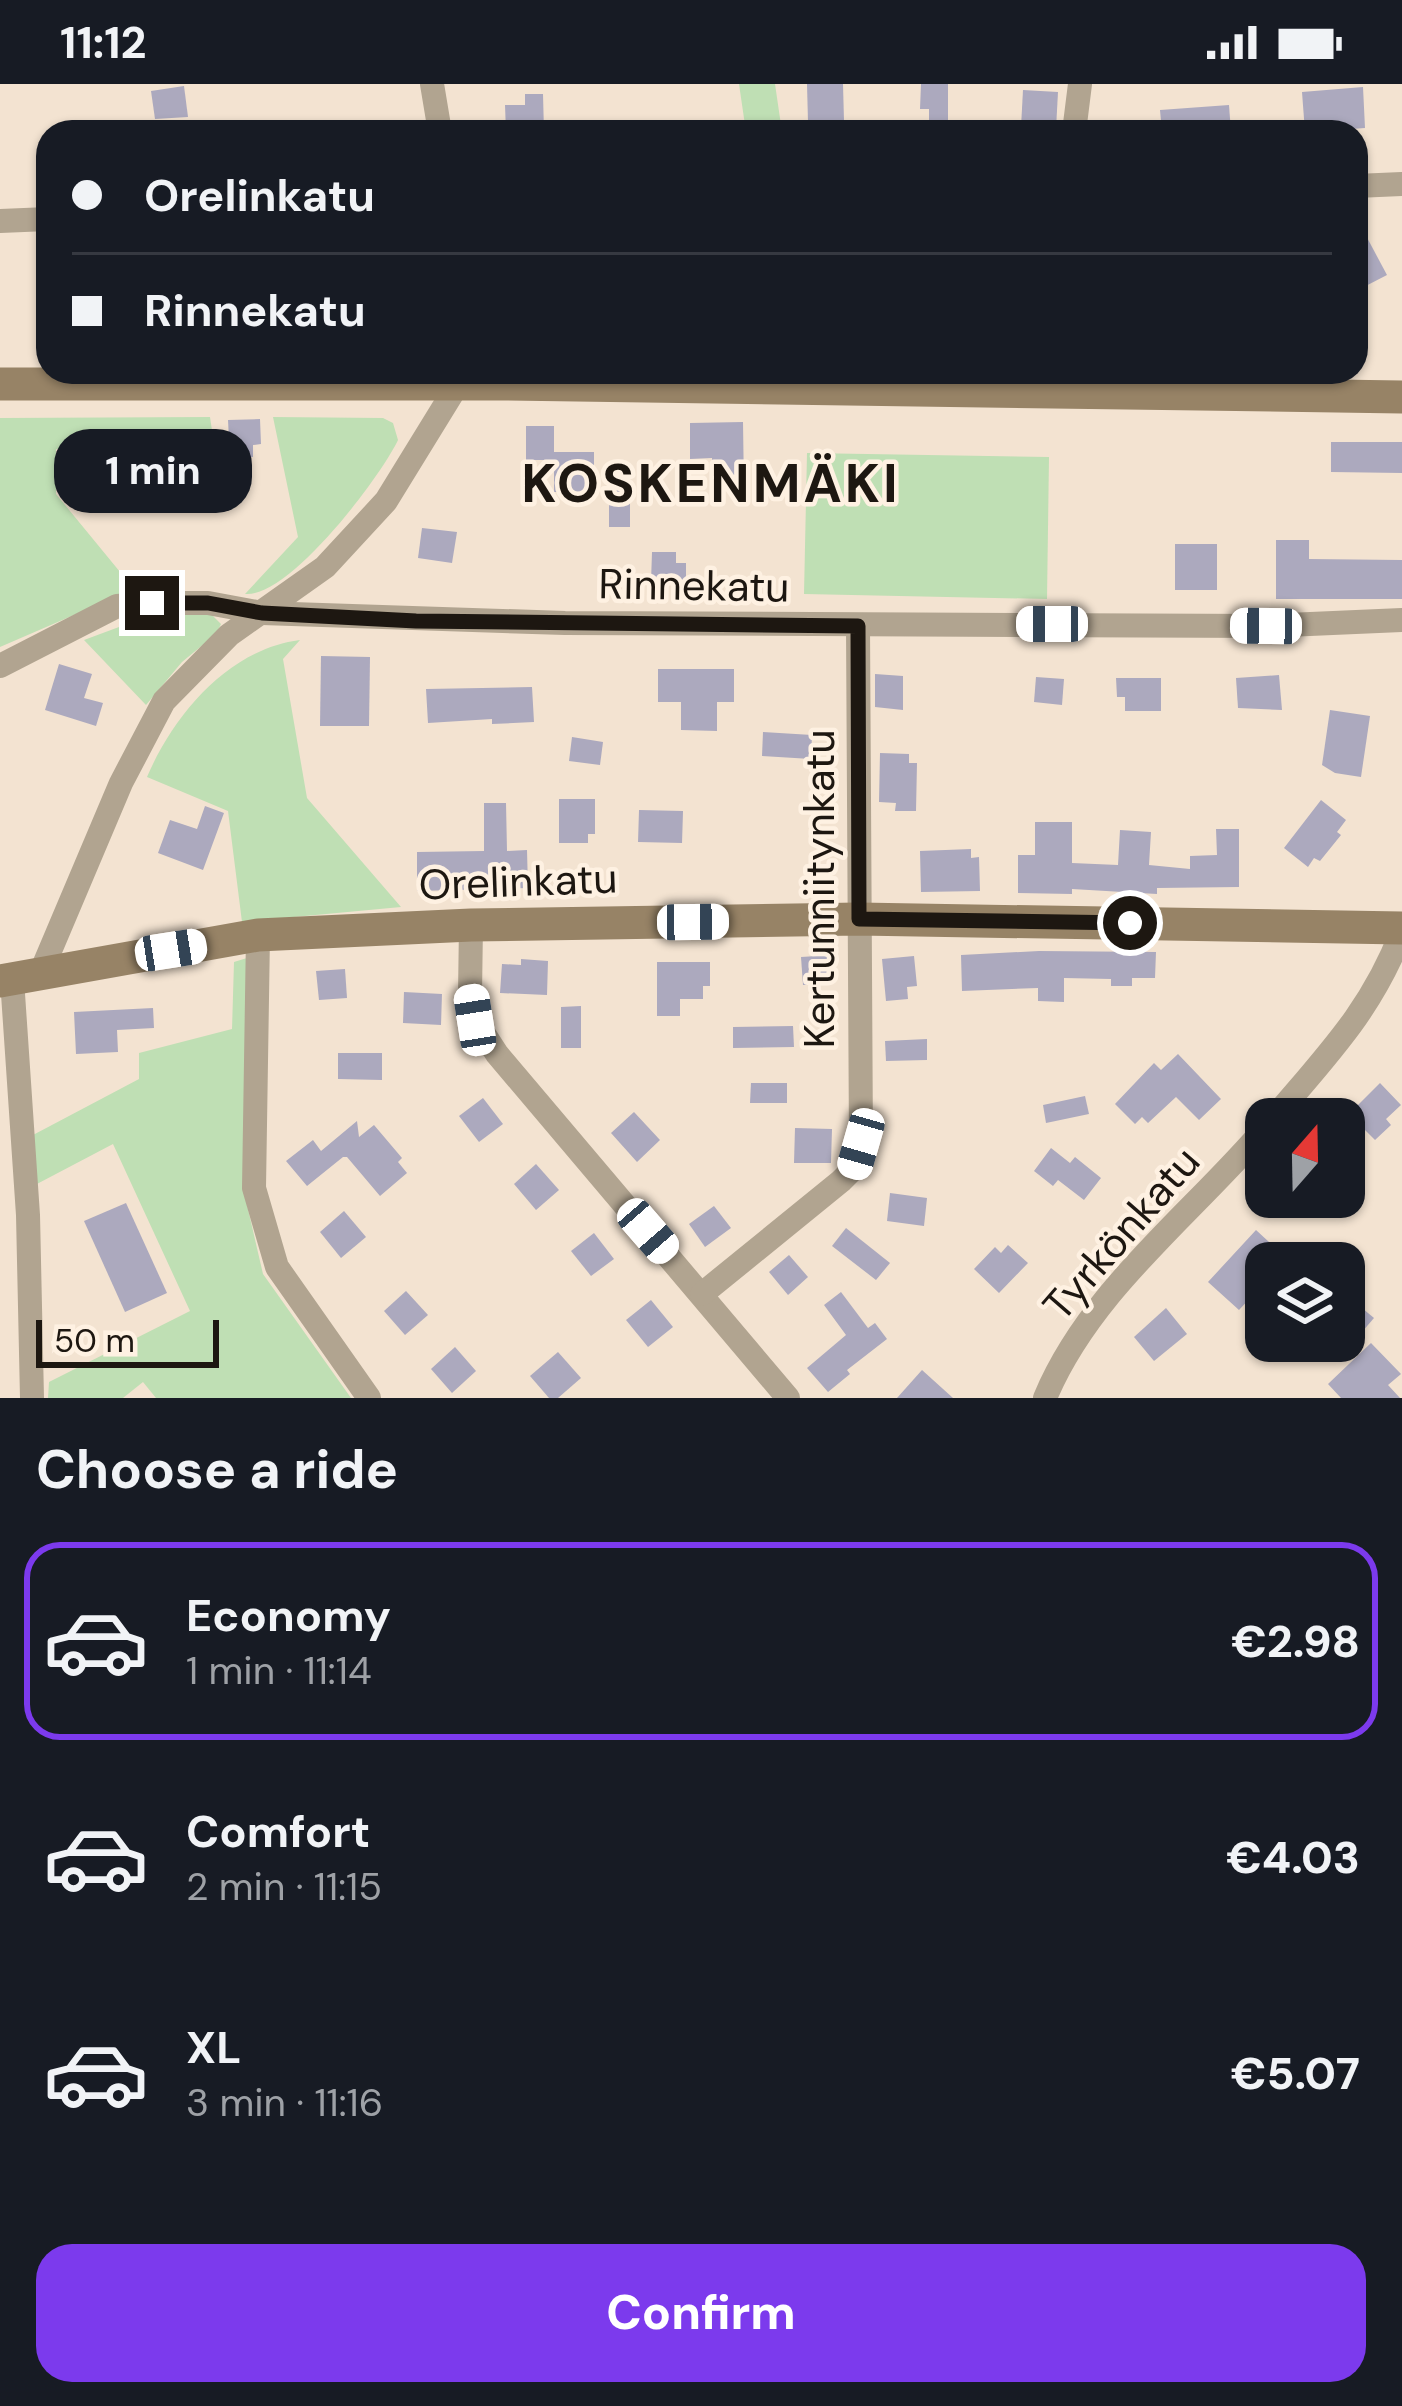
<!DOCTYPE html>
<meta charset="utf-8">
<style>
:root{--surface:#171b24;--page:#20242c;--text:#f1f3f6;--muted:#9ea1a6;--line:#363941;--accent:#7c3aed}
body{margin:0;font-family:"DM Sans",sans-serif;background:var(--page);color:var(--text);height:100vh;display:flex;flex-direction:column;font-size:45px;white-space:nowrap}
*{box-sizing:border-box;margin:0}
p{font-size:39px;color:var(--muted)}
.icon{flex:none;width:66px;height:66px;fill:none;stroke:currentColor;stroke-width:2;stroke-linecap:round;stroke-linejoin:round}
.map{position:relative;height:1314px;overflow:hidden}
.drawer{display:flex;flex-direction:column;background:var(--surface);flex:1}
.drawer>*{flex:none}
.banner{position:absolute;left:36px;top:36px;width:1332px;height:264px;border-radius:36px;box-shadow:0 3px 9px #0004;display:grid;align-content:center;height:264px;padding:0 36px;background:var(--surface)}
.needle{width:78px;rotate:20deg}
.fabs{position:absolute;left:1245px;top:1014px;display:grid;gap:24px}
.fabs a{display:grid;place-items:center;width:120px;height:120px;border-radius:24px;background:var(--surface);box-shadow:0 3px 9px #0004;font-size:60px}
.scale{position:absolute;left:36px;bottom:30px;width:183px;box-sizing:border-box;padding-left:12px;border:6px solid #1d1711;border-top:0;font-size:33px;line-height:42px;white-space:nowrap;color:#1d1711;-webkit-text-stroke:9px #fef1e2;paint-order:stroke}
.end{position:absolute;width:54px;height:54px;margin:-27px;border:15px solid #1d1711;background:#fff;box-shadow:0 0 0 6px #fff}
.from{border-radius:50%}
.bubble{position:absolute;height:84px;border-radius:36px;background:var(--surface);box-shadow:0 3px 9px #0004;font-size:39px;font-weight:800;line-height:84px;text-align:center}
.car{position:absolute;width:36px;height:72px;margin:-36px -18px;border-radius:15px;box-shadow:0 0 9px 3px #0007;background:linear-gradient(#fff 24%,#345 0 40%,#fff 0 76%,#345 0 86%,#fff 0)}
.banner b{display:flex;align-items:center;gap:42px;height:114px;font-size:45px}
.banner b+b{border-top:3px solid var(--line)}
.banner i{width:30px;height:30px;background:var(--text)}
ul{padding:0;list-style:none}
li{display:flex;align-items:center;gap:36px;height:198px;margin:0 24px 18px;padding:0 12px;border:6px solid transparent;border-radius:36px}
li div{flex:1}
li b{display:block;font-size:45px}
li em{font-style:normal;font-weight:800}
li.selected{border-color:var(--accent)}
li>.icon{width:108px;height:108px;stroke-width:1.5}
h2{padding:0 36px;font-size:54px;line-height:144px}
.button{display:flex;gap:24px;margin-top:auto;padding:24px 36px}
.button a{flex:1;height:138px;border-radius:36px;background:var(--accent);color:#fff;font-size:48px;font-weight:800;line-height:138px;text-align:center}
.status{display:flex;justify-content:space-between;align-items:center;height:84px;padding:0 60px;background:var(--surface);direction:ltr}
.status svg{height:33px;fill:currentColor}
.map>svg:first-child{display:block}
.green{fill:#bfdfb4}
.building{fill:#aca9be}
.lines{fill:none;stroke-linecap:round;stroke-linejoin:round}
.street{stroke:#b1a490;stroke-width:24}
.secondary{stroke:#978366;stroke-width:33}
.route{stroke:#1d1711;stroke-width:15}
.labels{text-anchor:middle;stroke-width:9;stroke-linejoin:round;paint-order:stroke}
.street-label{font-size:42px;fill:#1d1711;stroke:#fef1e2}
.district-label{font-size:54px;font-weight:bold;letter-spacing:3px;fill:#1d1711;stroke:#fef1e2}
</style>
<div class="status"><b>11:12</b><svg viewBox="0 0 49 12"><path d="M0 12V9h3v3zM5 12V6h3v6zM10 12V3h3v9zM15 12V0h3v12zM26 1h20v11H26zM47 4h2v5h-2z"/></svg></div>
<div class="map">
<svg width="1402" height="1314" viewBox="0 0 1402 1314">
<rect width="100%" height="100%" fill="#f3e3d1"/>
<g class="green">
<polygon points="739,0 775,0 782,48 746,48"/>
<polygon points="210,333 215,367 56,365 56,410 134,505 0,563 0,334"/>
<path d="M273,333L383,334L393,339L398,356C380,394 289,514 245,510L298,453Z"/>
<polygon points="807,369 1049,373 1047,515 804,510"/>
<polygon points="154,530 212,531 221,540 216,550 182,578 146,621 84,556"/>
<path d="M300,556L283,575L307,714L401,823L242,838L228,727L147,693C174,630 229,565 300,556Z"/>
<polygon points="247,874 244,1108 263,1190 351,1314 156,1314 143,1298 123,1314 48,1314 49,1298 190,1227 113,1060 35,1101 33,1051 139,995 139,969 232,945 234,878"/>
</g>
<g class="building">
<polygon points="807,0 843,0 844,37 808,38"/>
<polygon points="921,0 948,0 948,40 929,40 929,25 920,25"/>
<polygon points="184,2 188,33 155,35 151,7"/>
<polygon points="1363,3 1365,44 1351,45 1352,48 1305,48 1302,8"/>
<polygon points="1023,6 1058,8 1056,45 1021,43"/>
<polygon points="525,10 543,10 544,48 506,48 505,21 525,21"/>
<polygon points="1229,21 1231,48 1162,48 1160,26"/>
<polygon points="1356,133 1387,191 1356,207"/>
<polygon points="260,335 261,360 253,361 253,373 230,375 228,336"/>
<polygon points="743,338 744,406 712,407 712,374 690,375 690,339"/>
<rect x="526" y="342" width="28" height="34"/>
<polygon points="1331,358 1402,358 1402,389 1331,388"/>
<rect x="554" y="368" width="40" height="40"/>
<polygon points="118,375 163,377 163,386 183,387 181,420 109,416 110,392 117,392"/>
<rect x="609" y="406" width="21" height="37"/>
<polygon points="422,444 457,448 452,479 418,474"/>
<polygon points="1276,456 1309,456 1309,475 1402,476 1402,515 1276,515"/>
<rect x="1175" y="460" width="42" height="46"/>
<polygon points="652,468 676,468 676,479 686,479 686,498 651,498"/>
<polygon points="321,572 370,573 369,642 320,642"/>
<polygon points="59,580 92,590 84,614 103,619 96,642 45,626"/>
<polygon points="658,585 734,585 734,618 717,618 717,647 681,646 681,618 658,618"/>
<polygon points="875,590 903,592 903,626 875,623"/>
<polygon points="1279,591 1282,626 1238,624 1236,594"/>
<polygon points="1036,593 1064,595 1062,621 1034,618"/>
<polygon points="1116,594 1161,594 1161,627 1125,627 1125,613 1117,613"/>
<polygon points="532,603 534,638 492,640 492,635 428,639 426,605"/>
<polygon points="1330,626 1370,632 1361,693 1335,689 1322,681"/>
<polygon points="763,648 812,651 811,675 762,672"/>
<polygon points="572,653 603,658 600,681 569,677"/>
<polygon points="880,669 909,670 909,679 917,679 916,727 895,727 896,719 879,718"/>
<polygon points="559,715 595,715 595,750 588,750 588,759 559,759"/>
<polygon points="1321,716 1346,736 1337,748 1341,751 1320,777 1314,774 1308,783 1284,764"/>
<polygon points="484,719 506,719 507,767 527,766 528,804 417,807 417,768 484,767"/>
<polygon points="205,722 224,729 203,786 158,769 170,736 197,745"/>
<polygon points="639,726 683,727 682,759 638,758"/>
<polygon points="1035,738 1072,738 1072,779 1118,781 1120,746 1151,748 1149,781 1190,785 1190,772 1217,771 1216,745 1239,745 1239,803 1157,804 1157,810 1072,805 1072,810 1018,809 1018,771 1035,771"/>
<polygon points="971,765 971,774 979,773 980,807 921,808 920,767"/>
<polygon points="1039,867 1156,868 1155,894 1132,894 1132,902 1111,902 1111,895 1064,894 1064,918 1038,917 1038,904 962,907 961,871"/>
<polygon points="833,871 835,899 803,901 801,873"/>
<polygon points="914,872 917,902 907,903 908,915 886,917 882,875"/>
<polygon points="521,875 548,877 547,911 500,909 502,880 521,881"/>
<polygon points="657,878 710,878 710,902 703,902 703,915 680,915 680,932 657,932"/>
<polygon points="345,885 347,914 319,916 316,887"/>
<polygon points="404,908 442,910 441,941 403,939"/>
<polygon points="581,922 581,964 561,964 561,923"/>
<polygon points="153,924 154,944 117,946 118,968 76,970 74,928"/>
<polygon points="793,942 794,963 733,964 733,943"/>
<polygon points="927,955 927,976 886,977 885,957"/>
<polygon points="338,969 382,969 382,996 338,995"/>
<polygon points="1178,970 1221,1015 1199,1036 1176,1013 1148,1039 1142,1033 1135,1040 1115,1020 1154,979 1161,986"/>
<polygon points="751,999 787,999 787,1019 750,1019"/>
<polygon points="1380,999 1401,1021 1386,1035 1391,1041 1375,1056 1349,1030"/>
<polygon points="1085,1012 1089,1030 1046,1039 1043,1021"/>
<polygon points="483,1014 503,1040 479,1058 459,1032"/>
<polygon points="634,1028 660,1056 637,1078 611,1049"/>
<polygon points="357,1037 359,1053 374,1041 402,1074 398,1078 407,1089 380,1112 347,1073 343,1073 307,1102 286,1077 313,1056 321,1067"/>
<polygon points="795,1044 832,1045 831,1079 794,1079"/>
<polygon points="1051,1064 1070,1079 1075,1073 1101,1094 1084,1116 1058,1096 1053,1102 1034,1087"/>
<polygon points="536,1080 559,1106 536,1126 514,1100"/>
<polygon points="890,1109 927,1114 924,1142 887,1137"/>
<polygon points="126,1119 167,1209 125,1228 84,1137"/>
<polygon points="714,1122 731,1144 705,1163 689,1140"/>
<polygon points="344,1127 366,1153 341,1174 320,1148"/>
<polygon points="846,1144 890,1179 876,1196 832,1162"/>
<polygon points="1256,1146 1292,1179 1266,1179 1266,1197 1239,1226 1208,1198"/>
<polygon points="594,1149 614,1175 591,1192 571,1167"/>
<polygon points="1008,1161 1028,1179 999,1209 974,1185 995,1163 1001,1169"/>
<polygon points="789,1171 808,1193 788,1211 769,1188"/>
<polygon points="406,1207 428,1231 405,1251 384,1227"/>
<polygon points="841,1208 868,1244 875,1239 887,1255 847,1286 850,1290 828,1308 807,1284 846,1251 824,1221"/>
<polygon points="1344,1209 1374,1234 1355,1256 1344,1247"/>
<polygon points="651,1216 673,1243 648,1263 626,1236"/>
<polygon points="1166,1224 1187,1250 1154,1277 1134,1253"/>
<polygon points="1371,1259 1401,1290 1388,1301 1400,1314 1341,1314 1328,1300"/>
<polygon points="455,1263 476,1287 452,1309 431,1285"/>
<polygon points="558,1268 581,1294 558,1314 549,1314 530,1292"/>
<polygon points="922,1286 953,1314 897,1314"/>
</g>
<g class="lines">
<g class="street">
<polyline points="432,0 440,48"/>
<polyline points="1074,48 1080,0"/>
<polyline points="1356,102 1402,100"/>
<polyline points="0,137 48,135"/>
<polyline points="0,582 117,522 151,519 208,519 262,529 565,539 1266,542 1402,536"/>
<polyline points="471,841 470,910 475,936 497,970 788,1314"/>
<polyline points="258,851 254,1104 277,1183 369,1314"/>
<polyline points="41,888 121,699 164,617 229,551 325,483 386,417 458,300"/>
<polyline points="12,895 28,1131 32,1314"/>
<path d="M1273,1035C1327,971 1372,926 1402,847"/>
<polyline points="702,1210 841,1097 854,1084 861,1060 858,542"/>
<path d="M1045,1314C1090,1206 1192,1130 1266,1043"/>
</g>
<g class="secondary">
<polyline points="0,300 506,300 1402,313"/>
<polyline points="0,897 258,851 471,841 859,835 1402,844"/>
</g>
</g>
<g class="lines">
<polyline class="route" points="152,519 208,519 262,529 416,537 858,542 859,835 1130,839"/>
</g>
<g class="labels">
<g class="street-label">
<text transform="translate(694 501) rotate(1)" y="15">Rinnekatu</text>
<text transform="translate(518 797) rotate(-2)" y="15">Orelinkatu</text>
<text transform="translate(819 805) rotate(-90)" y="15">Kertunniitynkatu</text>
<text transform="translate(1121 1149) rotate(-49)" y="15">Tyrkönkatu</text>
</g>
<g class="district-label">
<text x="711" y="418">KOSKENMÄKI</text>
</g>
</g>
</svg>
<div class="fabs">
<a><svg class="needle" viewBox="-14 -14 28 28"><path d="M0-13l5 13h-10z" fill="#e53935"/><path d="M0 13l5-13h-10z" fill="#9ea1a6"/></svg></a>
<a><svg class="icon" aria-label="layers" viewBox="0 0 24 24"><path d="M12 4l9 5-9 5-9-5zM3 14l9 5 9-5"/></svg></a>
</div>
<div class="scale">50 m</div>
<i class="end from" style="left:1130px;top:839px"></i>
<i class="end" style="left:152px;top:519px"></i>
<div class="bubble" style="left:54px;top:345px;width:198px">1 min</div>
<i class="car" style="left:1052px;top:540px;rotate:270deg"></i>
<i class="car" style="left:1266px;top:542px;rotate:271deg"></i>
<i class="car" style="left:693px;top:838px;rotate:89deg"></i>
<i class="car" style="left:171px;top:866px;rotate:81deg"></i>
<i class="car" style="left:475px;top:936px;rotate:351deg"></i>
<i class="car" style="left:861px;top:1060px;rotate:196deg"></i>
<i class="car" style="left:648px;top:1147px;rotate:139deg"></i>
<div class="banner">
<b><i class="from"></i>Orelinkatu</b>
<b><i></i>Rinnekatu</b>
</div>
</div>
<section class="drawer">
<h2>Choose a ride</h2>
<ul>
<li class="selected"><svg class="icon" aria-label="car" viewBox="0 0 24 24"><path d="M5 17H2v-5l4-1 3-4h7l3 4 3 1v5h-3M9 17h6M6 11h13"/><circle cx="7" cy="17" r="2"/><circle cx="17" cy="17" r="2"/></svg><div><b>Economy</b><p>1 min · 11:14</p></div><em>€2.98</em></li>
<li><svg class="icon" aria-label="car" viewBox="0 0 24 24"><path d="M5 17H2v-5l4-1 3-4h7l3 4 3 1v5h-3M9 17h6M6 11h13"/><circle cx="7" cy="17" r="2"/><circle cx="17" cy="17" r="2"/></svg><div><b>Comfort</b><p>2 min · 11:15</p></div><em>€4.03</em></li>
<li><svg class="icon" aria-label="car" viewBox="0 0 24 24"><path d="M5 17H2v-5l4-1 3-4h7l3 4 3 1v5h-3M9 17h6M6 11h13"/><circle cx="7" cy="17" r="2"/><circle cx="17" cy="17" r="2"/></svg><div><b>XL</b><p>3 min · 11:16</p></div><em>€5.07</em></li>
</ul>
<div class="button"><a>Confirm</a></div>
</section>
